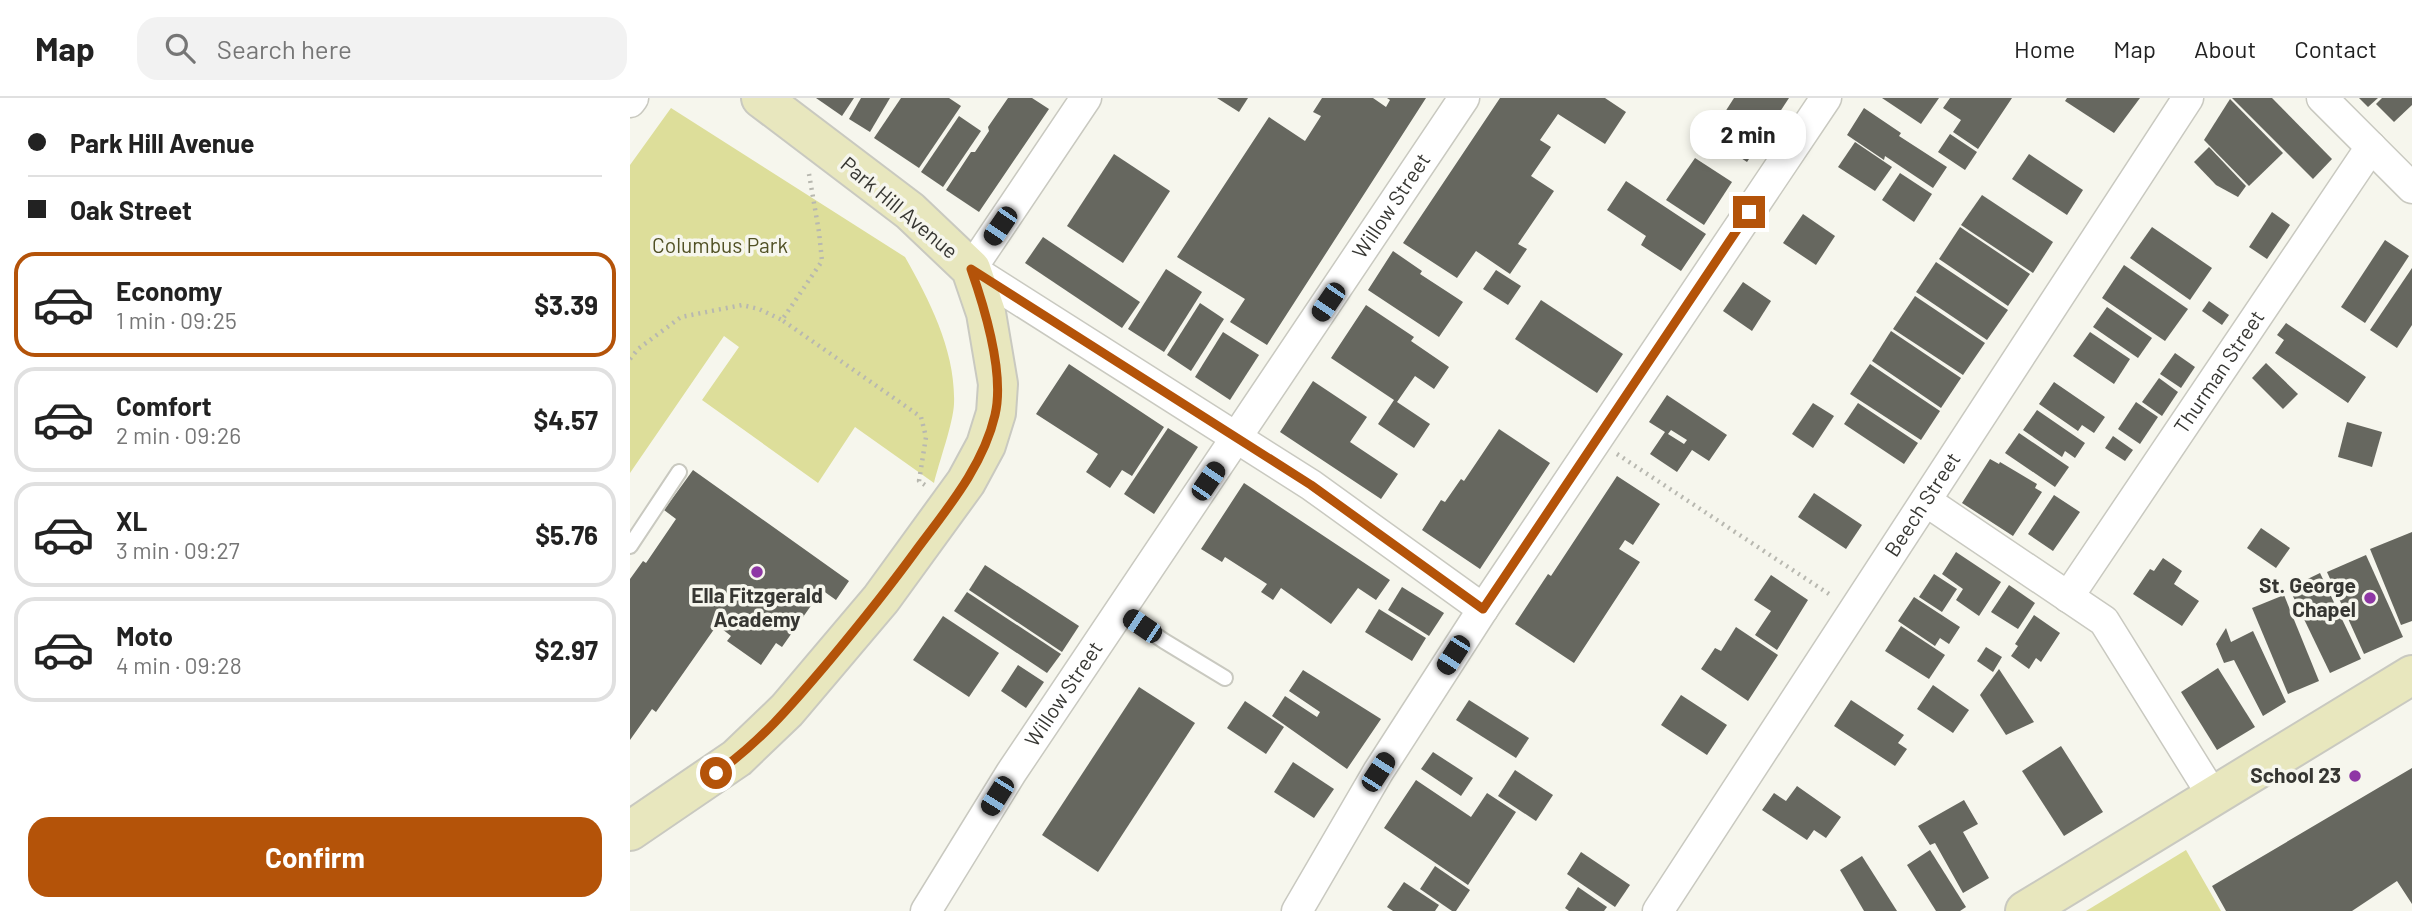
<!DOCTYPE html>
<meta charset="utf-8">
<style>
:root{--surface:#fff;--page:#f2f2f2;--text:#222;--muted:#767676;--line:#e0e0e0;--accent:#b45309}
body{margin:0;font-family:Barlow,sans-serif;background:var(--page);color:var(--text);height:100vh;display:flex;flex-direction:column;font-size:26px;white-space:nowrap}
*{box-sizing:border-box;margin:0}
p{font-size:23px;color:var(--muted)}
.icon{flex:none;width:38px;height:38px;fill:none;stroke:currentColor;stroke-width:2;stroke-linecap:round;stroke-linejoin:round}
.map{position:relative;flex:1;overflow:hidden}
.details{display:flex;flex-direction:column;background:var(--surface);width:630px}
.details>*{flex:none}
.banner{display:grid;align-content:center;height:154px;padding:0 28px;background:var(--surface)}
.end{position:absolute;width:32px;height:32px;margin:-16px;border:9px solid #b45309;background:#fff;box-shadow:0 0 0 4px #fff}
.from{border-radius:50%}
.bubble{position:absolute;height:49px;border-radius:21px;background:var(--surface);box-shadow:0 4px 10px #0003;font-size:23px;font-weight:700;line-height:49px;text-align:center}
.car{position:absolute;width:21px;height:42px;margin:-21px -10px;border-radius:9px;box-shadow:0 0 5px 2px #0007;background:linear-gradient(#222 24%,#8ab4d8 0 40%,#222 0 76%,#8ab4d8 0 86%,#222 0)}
.banner b{display:flex;align-items:center;gap:24px;height:66px;font-size:26px}
.banner b+b{border-top:2px solid var(--line)}
.banner i{width:18px;height:18px;background:var(--text)}
ul{padding:0;list-style:none}
li{display:flex;align-items:center;gap:21px;height:105px;margin:0 14px 10px;padding:0 14px;border:4px solid var(--line);border-radius:21px}
li div{flex:1}
li b{display:block;font-size:26px}
li em{font-style:normal;font-weight:700}
li.current{border-color:var(--accent)}
li>.icon{width:63px;height:63px;stroke-width:1.5}
.primary-button{display:flex;gap:14px;margin-top:auto;padding:14px 28px}
.primary-button a{flex:1;height:80px;border-radius:21px;background:var(--accent);color:#fff;font-size:28px;font-weight:700;line-height:80px;text-align:center}
header{display:flex;align-items:center;gap:42px;box-sizing:border-box;height:98px;padding:0 35px;background:var(--surface);border-bottom:2px solid var(--line)}
header strong{font-size:33px}
nav{display:flex;gap:38px;margin-inline-start:auto;font-size:24px}
.search{width:490px;height:63px;background:var(--page);display:flex;align-items:center;gap:18px;box-sizing:border-box;padding:0 24px;border-radius:21px;color:var(--muted);font-size:26px}
main{display:flex;flex:1;min-height:0}
.map>svg:first-child{display:block}
.green{fill:#ddde9a}
.building{fill:#66675f;fill-rule:evenodd}
.lines{fill:none;stroke-linecap:round;stroke-linejoin:round}
.lane-casing{stroke:#c9c9c0;stroke-width:18}
.street-casing{stroke:#c9c9c0;stroke-width:33}
.secondary-casing{stroke:#c9c9c0;stroke-width:42}
.path{stroke:#b8b8b0;stroke-width:4.5;stroke-dasharray:2 5;stroke-linecap:butt}
.lane{stroke:#fff;stroke-width:14}
.street{stroke:#fff;stroke-width:30}
.secondary{stroke:#e8e7be;stroke-width:38}
.route{stroke:#b45309;stroke-width:9}
.poi-dot{fill:#8e37a5;stroke:#f6f6ed;stroke-width:2.5}
.labels{text-anchor:middle;stroke-width:7;stroke-linejoin:round;paint-order:stroke}
.street-label{font-size:21px;fill:#363632;stroke:#f6f6ed}
.park-label{font-size:21px;fill:#505024;stroke:#f6f6ed}
.poi-label{font-size:21px;font-weight:bold;fill:#363632;stroke:#f6f6ed;text-anchor:end}
</style>
<header>
<strong>Map</strong>
<div class="search"><svg class="icon" aria-label="search" viewBox="0 0 24 24"><circle cx="10" cy="10" r="6"/><path d="M15 15l6 6"/></svg>Search here</div>
<nav><a>Home</a><a>Map</a><a>About</a><a>Contact</a></nav>
</header>
<main>
<section class="details">
<div class="banner">
<b><i class="from"></i>Park Hill Avenue</b>
<b><i></i>Oak Street</b>
</div>
<ul>
<li class="current"><svg class="icon" aria-label="car" viewBox="0 0 24 24"><path d="M5 17H2v-5l4-1 3-4h7l3 4 3 1v5h-3M9 17h6M6 11h13"/><circle cx="7" cy="17" r="2"/><circle cx="17" cy="17" r="2"/></svg><div><b>Economy</b><p>1 min · 09:25</p></div><em>$3.39</em></li>
<li><svg class="icon" aria-label="car" viewBox="0 0 24 24"><path d="M5 17H2v-5l4-1 3-4h7l3 4 3 1v5h-3M9 17h6M6 11h13"/><circle cx="7" cy="17" r="2"/><circle cx="17" cy="17" r="2"/></svg><div><b>Comfort</b><p>2 min · 09:26</p></div><em>$4.57</em></li>
<li><svg class="icon" aria-label="car" viewBox="0 0 24 24"><path d="M5 17H2v-5l4-1 3-4h7l3 4 3 1v5h-3M9 17h6M6 11h13"/><circle cx="7" cy="17" r="2"/><circle cx="17" cy="17" r="2"/></svg><div><b>XL</b><p>3 min · 09:27</p></div><em>$5.76</em></li>
<li><svg class="icon" aria-label="car" viewBox="0 0 24 24"><path d="M5 17H2v-5l4-1 3-4h7l3 4 3 1v5h-3M9 17h6M6 11h13"/><circle cx="7" cy="17" r="2"/><circle cx="17" cy="17" r="2"/></svg><div><b>Moto</b><p>4 min · 09:28</p></div><em>$2.97</em></li>
</ul>
<div class="primary-button"><a>Confirm</a></div>
</section>
<div class="map">
<svg width="1782" height="813" viewBox="0 0 1782 813">
<rect width="100%" height="100%" fill="#f6f6ed"/>
<g class="green">
<path d="M41,10L275,159C300,203 326,254 324,306C323,326 309,364 304,385L225,329L188,385L72,302L109,249L94,238L0,375V67Z"/>
<polygon points="1556,752 1591,813 1456,813"/>
</g>
<g class="building">
<polygon points="186,0 224,0 212,18"/>
<polygon points="231,0 260,0 240,34 219,21"/>
<polygon points="271,0 319,0 331,8 289,70 244,40"/>
<polygon points="378,0 402,0 419,11 349,114 316,92 341,54 345,54 359,33 358,29"/>
<polygon points="587,0 618,0 609,14"/>
<polygon points="692,0 743,0 756,9 760,2 757,0 796,0 637,247 600,224 615,201 547,159 639,19 675,43 691,18 683,14"/>
<polygon points="870,0 975,0 996,14 975,46 928,16 910,42 921,49 901,78 924,93 888,146 897,151 880,176 846,153 827,180 773,145"/>
<polygon points="1104,0 1159,0 1117,64 1079,39"/>
<polygon points="1252,0 1309,0 1291,26"/>
<polygon points="1320,0 1382,0 1348,51 1323,34 1331,22 1313,10"/>
<polygon points="1437,0 1510,0 1484,35 1435,3"/>
<polygon points="1602,0 1642,0 1702,61 1683,81"/>
<polygon points="1729,0 1748,0 1738,9"/>
<polygon points="1752,0 1782,0 1782,7 1764,24 1746,6"/>
<polygon points="1600,1 1653,55 1619,88 1574,42"/>
<polygon points="1234,10 1271,35 1269,38 1317,69 1303,90 1255,58 1254,62 1217,37"/>
<polygon points="329,18 351,33 313,89 291,74"/>
<polygon points="1320,36 1347,54 1335,72 1308,54"/>
<polygon points="1225,44 1262,69 1245,93 1208,69"/>
<polygon points="1579,49 1616,88 1608,99 1586,87 1564,64"/>
<polygon points="484,56 540,93 493,165 437,128"/>
<polygon points="1399,56 1453,92 1437,117 1382,81"/>
<polygon points="1065,60 1102,84 1074,127 1036,102"/>
<polygon points="1270,75 1302,96 1284,124 1252,102"/>
<polygon points="996,83 1076,136 1051,173 1011,147 1016,138 977,112"/>
<polygon points="1352,97 1423,144 1403,175 1331,127"/>
<polygon points="1642,114 1660,127 1637,161 1619,149"/>
<polygon points="1173,116 1205,138 1186,167 1153,145"/>
<polygon points="1330,129 1400,176 1378,208 1309,161"/>
<polygon points="1522,129 1582,170 1560,202 1500,160"/>
<polygon points="413,139 510,204 492,230 395,165"/>
<polygon points="1755,142 1779,158 1735,225 1711,209"/>
<polygon points="763,153 792,173 790,176 833,204 809,239 738,192"/>
<polygon points="1306,164 1378,212 1357,242 1286,194"/>
<polygon points="1494,167 1558,211 1535,243 1472,200"/>
<polygon points="1782,170 1782,227 1767,250 1740,232"/>
<polygon points="536,171 572,194 534,254 498,231"/>
<polygon points="866,172 891,188 878,207 853,191"/>
<polygon points="1113,184 1141,203 1122,233 1093,213"/>
<polygon points="1285,198 1355,245 1333,277 1263,231"/>
<polygon points="911,202 993,256 967,295 885,241"/>
<polygon points="1579,203 1599,217 1592,227 1572,213"/>
<polygon points="570,205 594,221 561,273 537,257"/>
<polygon points="736,207 784,239 781,243 819,269 804,291 785,278 767,304 800,326 784,350 748,326 764,302 701,260"/>
<polygon points="1477,209 1522,240 1508,260 1463,229"/>
<polygon points="1656,225 1736,279 1718,305 1645,255 1654,242 1647,237"/>
<polygon points="1261,233 1331,280 1311,310 1242,263"/>
<polygon points="593,234 629,257 600,302 565,279"/>
<polygon points="1460,234 1500,261 1484,286 1443,258"/>
<polygon points="1545,255 1565,269 1551,290 1530,276"/>
<polygon points="1636,265 1668,296 1653,311 1622,280"/>
<polygon points="439,266 534,329 502,378 492,372 480,390 456,374 468,356 406,316"/>
<polygon points="1240,266 1310,313 1291,342 1220,296"/>
<polygon points="1529,280 1548,294 1532,318 1512,304"/>
<polygon points="683,283 737,319 720,344 768,376 751,401 650,334"/>
<polygon points="1424,284 1475,319 1464,335 1452,327 1448,333 1409,306"/>
<path d="M1037,297L1097,337L1079,363L1062,352L1047,374L1020,356L1035,334L1019,324ZM1041,332L1057,342L1054,346L1038,336Z"/>
<polygon points="1506,304 1528,319 1510,346 1488,331"/>
<polygon points="1183,305 1204,318 1183,350 1162,336"/>
<polygon points="1228,305 1288,345 1274,366 1214,326"/>
<polygon points="1407,312 1455,345 1445,360 1435,353 1432,359 1393,332"/>
<polygon points="1717,324 1752,334 1742,369 1708,359"/>
<polygon points="538,330 568,349 524,416 494,396"/>
<polygon points="869,331 920,365 850,471 792,432 811,402 815,404 831,381 834,383"/>
<polygon points="1389,335 1439,369 1425,389 1375,355"/>
<polygon points="1483,338 1503,352 1495,363 1475,350"/>
<polygon points="1360,361 1369,366 1370,364 1407,386 1405,390 1412,394 1383,438 1332,405"/>
<polygon points="63,372 219,483 206,502 192,492 152,549 146,545 131,567 97,543 101,538 87,527 26,614 22,611 0,642 0,481 13,463 16,465 46,421 34,412"/>
<polygon points="987,378 1030,406 1003,447 995,442 989,451 1010,464 944,565 885,526 918,476 921,478"/>
<polygon points="614,385 760,482 746,502 728,490 701,526 651,490 643,502 631,494 637,486 595,459 592,464 571,451"/>
<polygon points="1184,395 1232,427 1216,451 1168,419"/>
<polygon points="1424,397 1450,414 1423,453 1398,436"/>
<polygon points="1631,430 1660,450 1646,470 1617,450"/>
<polygon points="1782,434 1782,523 1771,527 1740,451"/>
<polygon points="1326,454 1371,484 1349,518 1326,502 1333,491 1312,476"/>
<polygon points="1736,457 1773,539 1734,556 1697,474"/>
<polygon points="1533,460 1552,473 1544,486 1569,503 1552,528 1503,496 1520,471 1524,473"/>
<polygon points="355,467 449,528 432,554 339,492"/>
<polygon points="1690,475 1731,561 1700,575 1659,490"/>
<polygon points="1304,476 1327,491 1312,514 1289,499"/>
<polygon points="1141,477 1178,502 1147,552 1125,537 1141,513 1124,502"/>
<polygon points="1379,487 1405,505 1388,531 1361,514"/>
<polygon points="772,489 814,515 799,538 758,512"/>
<polygon points="337,494 431,556 417,575 324,513"/>
<polygon points="1654,497 1689,583 1658,596 1622,510"/>
<polygon points="1284,499 1330,529 1319,546 1310,540 1305,548 1268,523"/>
<polygon points="749,511 796,540 782,563 735,534"/>
<polygon points="1404,517 1430,535 1411,564 1406,560 1399,571 1381,558 1388,548 1385,546"/>
<polygon points="313,518 369,555 339,599 283,562"/>
<polygon points="1271,528 1315,557 1299,581 1255,553"/>
<polygon points="1106,529 1148,557 1118,603 1071,571 1085,550 1091,553"/>
<polygon points="1596,530 1601,544 1623,533 1656,604 1633,618 1604,562 1594,565 1586,546"/>
<polygon points="1356,549 1372,559 1363,574 1347,563"/>
<polygon points="388,567 414,584 396,610 371,593"/>
<polygon points="1588,570 1625,629 1587,652 1551,594"/>
<polygon points="1369,571 1404,624 1376,637 1350,597"/>
<polygon points="673,572 751,621 717,671 642,618 655,598 687,619 690,614 659,593"/>
<polygon points="1303,587 1339,612 1323,635 1287,611"/>
<polygon points="509,589 565,625 468,774 412,737"/>
<polygon points="1051,597 1097,627 1077,657 1031,627"/>
<polygon points="839,602 899,640 886,660 826,622"/>
<polygon points="1221,602 1274,637 1268,645 1277,651 1265,668 1204,628"/>
<polygon points="615,603 654,629 636,656 597,630"/>
<polygon points="1431,648 1473,714 1434,738 1392,673"/>
<polygon points="803,654 843,680 831,698 791,671"/>
<polygon points="663,664 704,691 684,720 644,694"/>
<polygon points="1782,670 1782,806 1767,783 1722,813 1596,813 1582,788"/>
<polygon points="885,672 923,697 906,723 868,698"/>
<polygon points="786,682 841,719 857,695 886,714 838,787 754,730"/>
<polygon points="1167,688 1211,719 1196,740 1184,732 1177,742 1132,712 1144,695 1156,703"/>
<polygon points="1334,702 1348,726 1333,734 1359,780 1333,795 1305,745 1300,747 1288,728"/>
<polygon points="1300,752 1336,809 1330,813 1306,813 1277,767"/>
<polygon points="951,754 1000,787 985,809 937,776"/>
<polygon points="1232,758 1267,813 1234,813 1210,772"/>
<polygon points="805,768 840,792 826,813 822,813 790,791"/>
<polygon points="774,784 809,807 805,813 763,813 757,809"/>
<polygon points="948,789 977,809 974,813 939,813 935,810"/>
</g>
<g class="lines">
<defs>
<g id="lane">
<polyline points="0,448 49,374"/>
<polyline points="490,513 534,543 595,580"/>
</g>
<g id="street">
<polyline points="456,0 341,171 681,387 853,511"/>
<polyline points="1692,0 1782,90"/>
<polyline points="0,4 3,0"/>
<polyline points="1296,403 1474,523 1583,698"/>
<path id="s1" d="M1438,499L1741,49"/>
<path id="s2" d="M296,813L381,675L834,0"/>
<polyline points="667,813 748,674 853,511 1196,0"/>
<path id="s3" d="M1028,813L1558,0"/>
</g>
<g id="secondary">
<polyline points="0,733 107,660 157,612 251,501 336,384 356,347 366,315 368,286 356,215 341,171 280,113 131,0"/>
<polyline points="1395,813 1782,577"/>
</g>
</defs>
<use href="#lane" class="lane-casing"/>
<use href="#street" class="street-casing"/>
<use href="#secondary" class="secondary-casing"/>
<g class="path">
<polyline points="179,76 189,134 192,163 152,222 291,319 296,339 289,383 295,387"/>
<polyline points="0,261 8,251 51,219 112,207 129,211 152,222"/>
<polyline points="987,356 1202,498"/>
</g>
<use href="#lane" class="lane"/>
<use href="#street" class="street"/>
<use href="#secondary" class="secondary"/>
</g>
<g class="lines">
<path class="route" d="M86,675C130,645 165,603 199,563C229,527 258,491 285,454C316,412 353,369 365,317C375,275 355,211 341,171L681,387L853,511L1119,114"/>
</g>
<g class="poi-dot">
<circle cx="127" cy="474" r="7"/>
<circle cx="1740" cy="500" r="7"/>
<circle cx="1725" cy="678" r="7"/>
</g>
<g class="labels">
<g class="street-label">
<text dy="7" stroke="none"><textPath href="#s2" startOffset="845">Willow Street</textPath></text>
<text transform="translate(269 110) rotate(40)" y="7">Park Hill Avenue</text>
<text dy="7" stroke="none"><textPath href="#s1" startOffset="271">Thurman Street</textPath></text>
<text dy="7" stroke="none"><textPath href="#s3" startOffset="485">Beech Street</textPath></text>
<text dy="7" stroke="none"><textPath href="#s2" startOffset="257">Willow Street</textPath></text>
</g>
<g class="park-label">
<text x="90" y="155">Columbus Park</text>
</g>
<g class="poi-label">
<text x="1726" y="495">St. George<tspan x="1726" dy="24">Chapel</tspan></text>
<text x="127" y="505" text-anchor="middle">Ella Fitzgerald<tspan x="127" dy="24">Academy</tspan></text>
<text x="1711" y="685">School 23</text>
</g>
</g>
</svg>
<i class="end from" style="left:86px;top:675px"></i>
<i class="end" style="left:1119px;top:114px"></i>
<div class="bubble" style="left:1060px;top:12px;width:116px">2 min</div>
<i class="car" style="left:370px;top:128px;rotate:214deg"></i>
<i class="car" style="left:698px;top:204px;rotate:214deg"></i>
<i class="car" style="left:578px;top:383px;rotate:34deg"></i>
<i class="car" style="left:512px;top:528px;rotate:304deg"></i>
<i class="car" style="left:823px;top:557px;rotate:213deg"></i>
<i class="car" style="left:748px;top:674px;rotate:33deg"></i>
<i class="car" style="left:367px;top:698px;rotate:212deg"></i>
</div>
</main>
